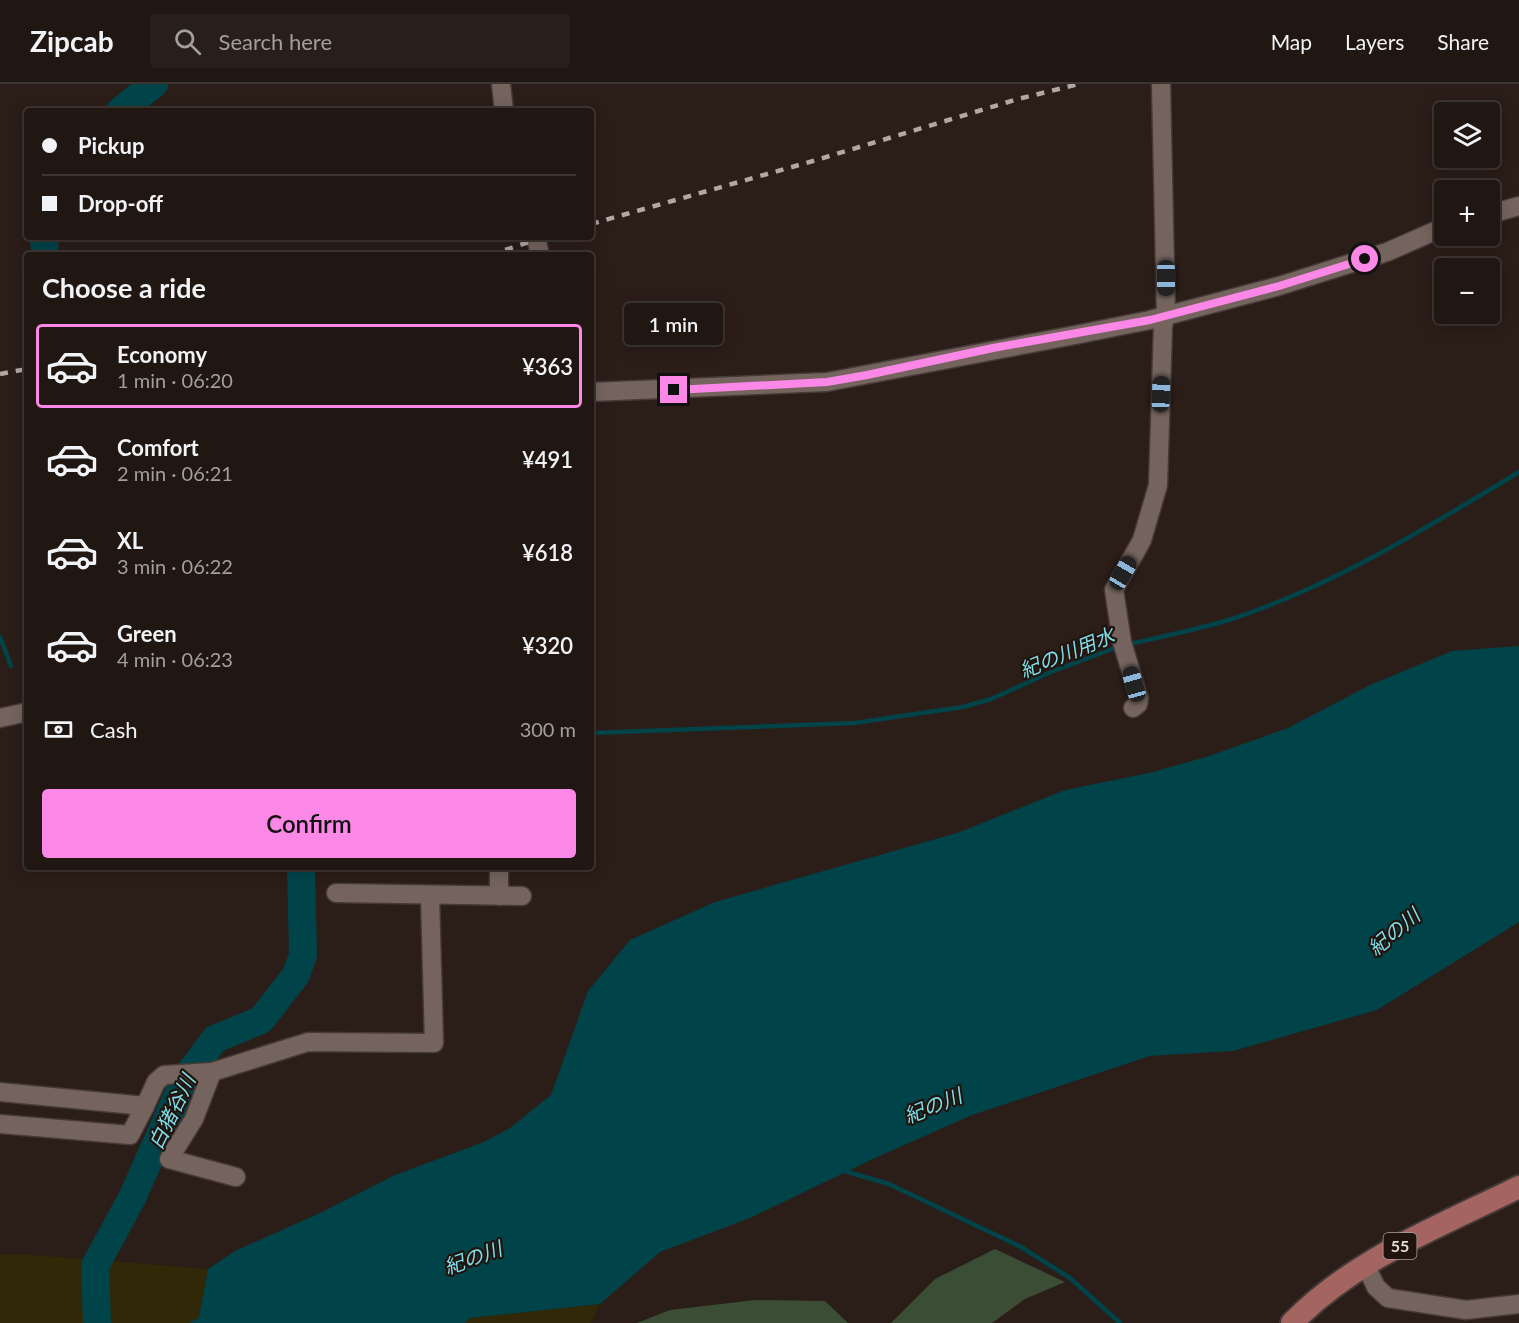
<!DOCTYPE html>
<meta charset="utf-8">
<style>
:root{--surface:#201612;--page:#281f1b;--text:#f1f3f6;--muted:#a29f9f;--line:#3d3532;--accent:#fb87e6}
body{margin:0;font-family:Lato,"Noto Sans JP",sans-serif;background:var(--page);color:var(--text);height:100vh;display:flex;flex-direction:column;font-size:22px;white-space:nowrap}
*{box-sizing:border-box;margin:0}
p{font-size:20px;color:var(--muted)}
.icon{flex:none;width:33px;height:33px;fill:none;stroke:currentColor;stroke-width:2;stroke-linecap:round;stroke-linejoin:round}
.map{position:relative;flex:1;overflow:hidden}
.side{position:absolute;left:24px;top:168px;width:570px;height:618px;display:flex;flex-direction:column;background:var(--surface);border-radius:6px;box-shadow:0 3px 15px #0003,0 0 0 2px var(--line)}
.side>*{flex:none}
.banner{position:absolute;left:24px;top:24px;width:570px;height:132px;border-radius:6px;box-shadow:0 3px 15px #0003,0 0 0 2px var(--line);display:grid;align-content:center;height:132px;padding:0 18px;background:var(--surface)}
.controls{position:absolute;left:1434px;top:18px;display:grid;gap:12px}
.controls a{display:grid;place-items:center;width:66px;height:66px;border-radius:6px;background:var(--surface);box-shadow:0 3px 15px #0003,0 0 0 2px var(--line);font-size:30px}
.end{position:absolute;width:27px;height:27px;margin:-14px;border:8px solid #fb87e6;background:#111;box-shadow:0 0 0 3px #111}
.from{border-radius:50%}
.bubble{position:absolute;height:42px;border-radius:6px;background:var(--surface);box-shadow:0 3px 15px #0003,0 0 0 2px var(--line);font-size:20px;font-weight:600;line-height:42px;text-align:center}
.car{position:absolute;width:18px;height:36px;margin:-18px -9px;border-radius:8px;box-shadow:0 0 4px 2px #0007;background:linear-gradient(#222 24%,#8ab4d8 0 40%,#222 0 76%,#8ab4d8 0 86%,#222 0)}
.banner b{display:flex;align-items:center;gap:21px;height:57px;font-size:22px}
.banner b+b{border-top:2px solid var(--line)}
.banner i{width:15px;height:15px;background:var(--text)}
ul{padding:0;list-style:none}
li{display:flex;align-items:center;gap:18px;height:84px;margin:0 12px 9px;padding:0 6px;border:3px solid transparent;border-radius:6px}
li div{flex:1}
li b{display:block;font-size:22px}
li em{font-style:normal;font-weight:600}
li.current{border-color:var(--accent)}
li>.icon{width:54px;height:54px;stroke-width:1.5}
h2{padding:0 18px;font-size:27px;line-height:72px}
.pay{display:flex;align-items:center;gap:15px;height:66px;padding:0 18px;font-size:22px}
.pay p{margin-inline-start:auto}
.action{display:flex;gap:12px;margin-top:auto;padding:12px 18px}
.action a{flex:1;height:69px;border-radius:6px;background:var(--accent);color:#111;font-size:24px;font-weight:600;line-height:69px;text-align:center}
header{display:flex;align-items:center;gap:36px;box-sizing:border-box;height:84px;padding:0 30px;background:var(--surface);border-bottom:2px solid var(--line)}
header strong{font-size:28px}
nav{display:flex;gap:33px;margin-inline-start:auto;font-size:21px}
.search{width:420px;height:54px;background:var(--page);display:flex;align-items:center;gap:15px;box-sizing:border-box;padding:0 21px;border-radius:6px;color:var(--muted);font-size:22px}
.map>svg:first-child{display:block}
.green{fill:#3c4d36}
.sand{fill:#302806}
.water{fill:#00444a}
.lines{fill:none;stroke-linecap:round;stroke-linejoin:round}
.stream{stroke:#00444a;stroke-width:4.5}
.river{stroke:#00444a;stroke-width:28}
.minor-casing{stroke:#453a37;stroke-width:21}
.major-casing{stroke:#453a37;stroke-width:26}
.minor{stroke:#75645e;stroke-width:18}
.major{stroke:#a46561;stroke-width:22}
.rail{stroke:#b2a7a3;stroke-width:4.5;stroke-dasharray:8 8;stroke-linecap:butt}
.route{stroke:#fb87e6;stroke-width:8}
.labels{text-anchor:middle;stroke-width:4.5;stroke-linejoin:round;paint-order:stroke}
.shield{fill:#21140f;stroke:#aaa09c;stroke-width:1.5}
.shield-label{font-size:16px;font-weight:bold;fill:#e5dcd8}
.water-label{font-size:20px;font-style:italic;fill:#7fdee9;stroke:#21140f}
</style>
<header>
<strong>Zipcab</strong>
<div class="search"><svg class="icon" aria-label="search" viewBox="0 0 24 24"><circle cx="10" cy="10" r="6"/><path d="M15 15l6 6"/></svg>Search here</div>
<nav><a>Map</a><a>Layers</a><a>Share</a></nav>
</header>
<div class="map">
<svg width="1519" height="1239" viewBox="0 0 1519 1239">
<rect width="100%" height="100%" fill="#2b1d18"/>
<g class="green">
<polygon points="995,1165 1065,1198 1025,1215 992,1239 891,1239 935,1195"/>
<polygon points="755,1216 825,1217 848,1239 637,1239 670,1226"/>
</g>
<g class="sand">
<polygon points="21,1170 208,1185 199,1233 190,1239 0,1239 0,1171"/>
<polygon points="600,1220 591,1239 464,1239 470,1234"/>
</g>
<polygon class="water" points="1519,562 1519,838 1377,926 1233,967 1150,972 972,1031 875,1074 750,1134 660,1168 600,1220 470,1234 464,1239 190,1239 199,1233 208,1185 235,1167 320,1129 395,1091 484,1058 510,1044 551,1011 588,907 630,856 715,818 957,749 1065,706 1149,689 1206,673 1288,644 1370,601 1452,567"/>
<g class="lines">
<g class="stream">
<polyline points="0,553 11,582"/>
<path d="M1129,560C1164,552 1201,545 1235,534C1336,500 1428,443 1519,388"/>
<polyline points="591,649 854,639 963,623 991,615 1051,588 1120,562"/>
<polyline points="841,1086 889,1100 1021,1163 1070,1194 1120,1239"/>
</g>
<g class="river">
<polyline points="120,27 154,0"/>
<polyline points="44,153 45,171"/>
<polyline points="97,1239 95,1182 132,1114 185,995 215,955 261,936 296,891 303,871 301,783"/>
</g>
<defs>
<g id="minor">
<polyline points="501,0 504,27"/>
<polyline points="1490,130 1519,122"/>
<polyline points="536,153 540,171"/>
<polyline points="591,308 827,298 1075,251 1150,236 1279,202 1387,168 1444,143"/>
<polyline points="1133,624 1138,620 1139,614 1122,558 1114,506 1142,456 1158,401 1163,242 1166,231 1161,0"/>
<polyline points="0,634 27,628"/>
<polyline points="499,783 499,812"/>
<polyline points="336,809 522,812"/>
<polyline points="212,988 194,1035 169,1075 236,1093"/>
<polyline points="0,1008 145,1022 156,998 164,991 212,988 308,958 434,959 430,811"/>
<polyline points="0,1040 130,1051 145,1022"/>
<polyline points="1365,1180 1376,1203 1388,1214 1466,1226 1519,1220"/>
</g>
<path id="major" d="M1292,1239C1354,1175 1440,1142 1519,1103"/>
</defs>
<use href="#minor" class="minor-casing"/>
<use href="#major" class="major-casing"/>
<use href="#minor" class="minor"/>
<use href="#major" class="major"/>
<g class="rail">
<polyline points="591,140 813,77 1018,15 1079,0"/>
<polyline points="490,171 544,153"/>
<polyline points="0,290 27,285"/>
</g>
</g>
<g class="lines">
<polyline class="route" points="674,306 827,298 867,291 993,264 1150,236 1279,202 1365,175"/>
</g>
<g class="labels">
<rect class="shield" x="1383.5" y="1149" width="33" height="26" rx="4.5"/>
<g class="shield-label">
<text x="1400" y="1168">55</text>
</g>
<g class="water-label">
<text transform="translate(1067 569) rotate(-22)" y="7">紀の川用水</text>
<text transform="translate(1394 848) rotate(-40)" y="7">紀の川</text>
<text transform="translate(933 1022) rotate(-22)" y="7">紀の川</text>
<text transform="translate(172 1028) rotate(-64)" y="7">白猪谷川</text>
<text transform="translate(473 1174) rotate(-20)" y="7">紀の川</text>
</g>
</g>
</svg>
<div class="controls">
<a><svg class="icon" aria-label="layers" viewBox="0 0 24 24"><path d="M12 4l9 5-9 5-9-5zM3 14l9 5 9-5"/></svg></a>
<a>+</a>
<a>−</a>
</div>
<i class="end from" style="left:1365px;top:175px"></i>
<i class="end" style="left:674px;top:306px"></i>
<div class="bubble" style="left:624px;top:219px;width:99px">1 min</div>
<i class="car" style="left:1166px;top:194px;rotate:180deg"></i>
<i class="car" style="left:1161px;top:310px;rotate:2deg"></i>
<i class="car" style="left:1123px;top:489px;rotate:30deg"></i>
<i class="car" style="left:1134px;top:600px;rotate:344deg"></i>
<div class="banner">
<b><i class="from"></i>Pickup</b>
<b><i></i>Drop-off</b>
</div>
<section class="side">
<h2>Choose a ride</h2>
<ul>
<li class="current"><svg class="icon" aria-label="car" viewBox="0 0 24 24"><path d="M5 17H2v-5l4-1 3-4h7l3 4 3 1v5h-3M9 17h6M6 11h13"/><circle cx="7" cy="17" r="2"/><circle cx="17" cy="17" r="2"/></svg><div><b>Economy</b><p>1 min · 06:20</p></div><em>¥363</em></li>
<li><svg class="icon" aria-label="car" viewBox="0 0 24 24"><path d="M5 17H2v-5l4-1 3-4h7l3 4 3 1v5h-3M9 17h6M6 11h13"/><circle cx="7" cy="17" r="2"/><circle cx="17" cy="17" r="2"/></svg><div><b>Comfort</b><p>2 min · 06:21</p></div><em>¥491</em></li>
<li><svg class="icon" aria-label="car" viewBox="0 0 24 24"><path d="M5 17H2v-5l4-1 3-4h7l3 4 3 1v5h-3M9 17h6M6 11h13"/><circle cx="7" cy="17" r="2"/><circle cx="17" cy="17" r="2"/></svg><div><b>XL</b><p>3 min · 06:22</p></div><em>¥618</em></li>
<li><svg class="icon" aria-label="car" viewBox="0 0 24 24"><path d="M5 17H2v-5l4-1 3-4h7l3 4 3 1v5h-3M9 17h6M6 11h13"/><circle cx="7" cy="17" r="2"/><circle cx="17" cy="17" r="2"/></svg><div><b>Green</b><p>4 min · 06:23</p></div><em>¥320</em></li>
</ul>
<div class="pay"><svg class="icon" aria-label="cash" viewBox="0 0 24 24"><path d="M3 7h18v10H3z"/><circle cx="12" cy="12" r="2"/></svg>Cash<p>300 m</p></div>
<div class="action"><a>Confirm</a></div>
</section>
</div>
